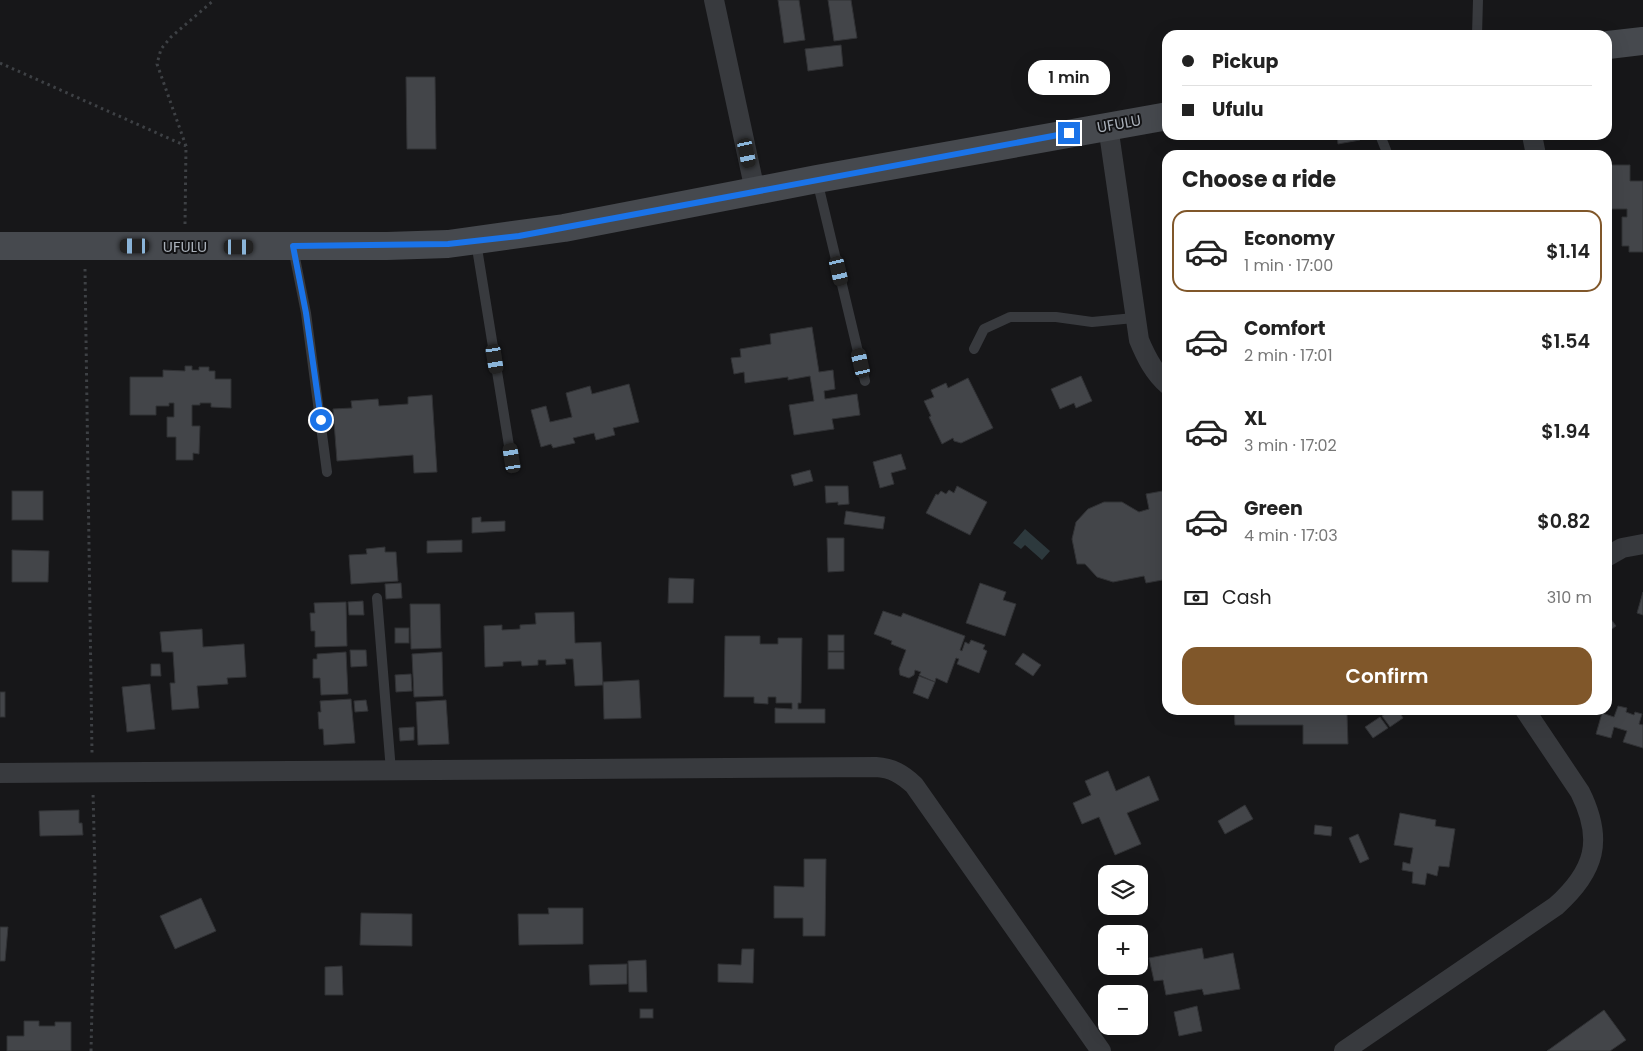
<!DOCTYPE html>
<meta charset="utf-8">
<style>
:root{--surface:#fff;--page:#f2f2f2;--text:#222;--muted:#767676;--line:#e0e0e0;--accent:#80572a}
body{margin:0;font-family:Poppins,sans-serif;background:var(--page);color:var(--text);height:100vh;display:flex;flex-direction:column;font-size:19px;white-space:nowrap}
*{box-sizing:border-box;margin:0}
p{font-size:16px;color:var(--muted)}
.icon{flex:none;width:28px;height:28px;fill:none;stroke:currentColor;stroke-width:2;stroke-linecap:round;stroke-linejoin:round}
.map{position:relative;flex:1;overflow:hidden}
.sheet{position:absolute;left:1162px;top:150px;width:450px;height:565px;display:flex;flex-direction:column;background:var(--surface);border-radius:15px;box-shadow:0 5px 20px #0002}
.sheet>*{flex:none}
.banner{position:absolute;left:1162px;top:30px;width:450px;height:110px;border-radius:15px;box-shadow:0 5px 20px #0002;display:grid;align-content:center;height:110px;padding:0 20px;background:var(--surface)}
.buttons{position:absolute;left:1098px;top:865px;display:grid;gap:10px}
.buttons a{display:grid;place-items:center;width:50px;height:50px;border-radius:10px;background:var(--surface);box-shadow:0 5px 20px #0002;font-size:25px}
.end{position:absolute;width:22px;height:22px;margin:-11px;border:6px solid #1a73e8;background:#fff;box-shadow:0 0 0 2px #fff}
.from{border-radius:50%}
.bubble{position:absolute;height:35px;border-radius:15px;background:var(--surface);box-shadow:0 5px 20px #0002;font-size:16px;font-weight:600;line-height:35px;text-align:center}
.car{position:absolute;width:15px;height:30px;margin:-15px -8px;border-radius:6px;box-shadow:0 0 4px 1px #0007;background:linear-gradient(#222 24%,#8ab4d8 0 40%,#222 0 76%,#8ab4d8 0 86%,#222 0)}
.banner b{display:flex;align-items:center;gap:18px;height:48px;font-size:19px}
.banner b+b{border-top:1px solid var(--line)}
.banner i{width:12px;height:12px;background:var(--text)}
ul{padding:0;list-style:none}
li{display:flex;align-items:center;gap:15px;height:82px;margin:0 10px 8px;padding:0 10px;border:2px solid transparent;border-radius:15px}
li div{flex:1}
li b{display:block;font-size:19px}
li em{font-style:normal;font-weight:600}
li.on{border-color:var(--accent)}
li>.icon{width:45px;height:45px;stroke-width:1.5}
h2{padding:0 20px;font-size:22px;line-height:60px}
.pay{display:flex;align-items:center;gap:12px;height:55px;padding:0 20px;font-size:19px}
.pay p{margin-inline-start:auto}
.cta{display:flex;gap:10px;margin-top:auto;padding:10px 20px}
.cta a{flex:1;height:58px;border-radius:15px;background:var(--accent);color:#fff;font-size:20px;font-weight:600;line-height:58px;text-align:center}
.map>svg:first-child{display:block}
.water{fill:#2d393d}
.building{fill:#434549;stroke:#313235}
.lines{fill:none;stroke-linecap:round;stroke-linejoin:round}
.path{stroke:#3e4145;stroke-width:3;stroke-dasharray:2.5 4;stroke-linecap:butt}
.lane{stroke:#383a3e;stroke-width:10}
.street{stroke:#383a3e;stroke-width:20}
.secondary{stroke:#46494e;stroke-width:28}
.route{stroke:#1a73e8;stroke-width:6}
.labels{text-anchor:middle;stroke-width:4;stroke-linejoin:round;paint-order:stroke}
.street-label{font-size:15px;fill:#a9b0b9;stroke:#121214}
</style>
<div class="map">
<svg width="1643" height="1051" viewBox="0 0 1643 1051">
<rect width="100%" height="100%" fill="#171719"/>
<polygon class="water" points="1025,529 1050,551 1042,560 1025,545 1021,549 1013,543"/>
<g class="building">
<polygon points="778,0 799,0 805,40 784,43"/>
<polygon points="828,0 851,0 857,38 834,41"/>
<polygon points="841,45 843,66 808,71 805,49"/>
<polygon points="406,77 435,77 436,149 407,149"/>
<polygon points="1337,135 1360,135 1360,140 1338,144"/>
<polygon points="1608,165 1630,165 1630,181 1643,181 1643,252 1629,252 1629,246 1622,246 1622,217 1627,217 1627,209 1608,209"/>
<polygon points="812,327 819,372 833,370 835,389 824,391 825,399 857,394 860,415 832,419 834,429 794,435 789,405 814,401 810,376 788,380 788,377 745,383 744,372 734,374 731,358 741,357 740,349 771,344 770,334"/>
<polygon points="185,366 192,366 192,370 199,370 199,367 209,367 209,371 215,371 215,379 231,379 231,408 211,407 211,403 200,403 200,405 192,405 192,426 200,426 199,454 193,453 193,460 176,460 176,437 167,437 167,417 174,417 174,403 169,403 169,406 156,406 156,415 130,415 130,377 163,377 163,370 185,371"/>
<polygon points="1081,376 1092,401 1076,408 1074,403 1060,409 1051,389"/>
<polygon points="968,378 993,428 961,443 954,441 953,438 942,444 929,417 931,416 924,401 934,397 931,390 946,383 948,388"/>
<polygon points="629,384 639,422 613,428 615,435 596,440 594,433 573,438 575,443 553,448 551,444 541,447 531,410 546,406 550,422 572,417 566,393 590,386 592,394"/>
<polygon points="432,395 437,472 414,473 413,455 337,461 333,409 352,408 351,401 378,399 379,406 408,404 408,397"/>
<polygon points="901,454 906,469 891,473 894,484 880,488 873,462"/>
<polygon points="810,470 813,481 794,486 791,475"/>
<polygon points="825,486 848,486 849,504 838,505 838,502 826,503"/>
<polygon points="957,486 987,502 970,535 926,513 936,494 938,495 941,491 946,494 949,490 954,493"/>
<polygon points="1168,490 1168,579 1146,583 1144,576 1113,582 1097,577 1085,564 1077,564 1072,539 1076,522 1088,509 1104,502 1122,502 1139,512 1149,509 1146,494"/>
<rect x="12" y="491" width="31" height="29"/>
<polygon points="846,511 885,517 883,529 844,524"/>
<polygon points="481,517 481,522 505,521 505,531 472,533 472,518"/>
<polygon points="827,538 844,538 844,571 828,572"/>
<polygon points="462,540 462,552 427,553 427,541"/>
<polygon points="385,547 385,552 396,552 398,581 351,584 349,555 367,554 366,549"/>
<polygon points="12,550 49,551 48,582 12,582"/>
<polygon points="669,578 694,579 693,603 668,603"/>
<polygon points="401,583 402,598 386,599 385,584"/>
<polygon points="980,583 1006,592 1003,600 1016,604 1005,636 966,623"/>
<polygon points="1643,592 1643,615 1637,613"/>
<polygon points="363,601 364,615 349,615 348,602"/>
<polygon points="346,602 347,646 315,647 315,631 311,631 310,613 315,613 314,603"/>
<polygon points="410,604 440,604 441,648 411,649"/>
<polygon points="883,611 901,617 903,613 965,636 960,650 962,651 965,642 969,644 971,640 985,645 983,649 987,651 979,673 957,664 959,659 956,658 947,683 936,678 935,682 919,675 921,672 915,670 914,675 909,678 900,675 899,669 906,650 891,644 892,641 874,634"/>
<polygon points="574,612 575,643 601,642 603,685 575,686 573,659 565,659 566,664 546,665 546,660 538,660 538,665 522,666 521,661 503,662 503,666 485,667 484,626 502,625 502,630 520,629 520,625 536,624 535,613"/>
<polygon points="1608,615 1616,626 1608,632"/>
<rect x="395" y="628" width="14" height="15"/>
<polygon points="202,629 203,647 244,644 246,677 227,678 228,684 197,686 199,708 172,710 170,683 175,683 173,652 162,652 160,632"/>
<rect x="828" y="635" width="16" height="16"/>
<polygon points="725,636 760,636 760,644 778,644 778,638 802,638 801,703 798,703 798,709 825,709 825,723 775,723 775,708 792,709 792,703 776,703 776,697 768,697 768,704 754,703 754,697 724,697"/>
<polygon points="350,650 366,650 367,666 351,667"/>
<polygon points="346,652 348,694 321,695 320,678 313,678 313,659 317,659 317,654"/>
<polygon points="442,652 443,696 414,697 412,654"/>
<rect x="828" y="652" width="16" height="17"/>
<polygon points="1023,653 1041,665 1033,676 1015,664"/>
<polygon points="151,664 160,664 161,676 151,676"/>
<polygon points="411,674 412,691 396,692 395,675"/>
<polygon points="919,676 935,682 928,699 913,693"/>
<polygon points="639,680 641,718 604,719 603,682"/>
<polygon points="150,684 155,729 127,732 122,687"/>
<rect x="0" y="692" width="5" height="25"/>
<polygon points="351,699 355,743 324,745 323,729 319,729 318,712 321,712 320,701"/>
<polygon points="366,700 368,711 355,712 354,701"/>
<polygon points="446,700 449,744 418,745 416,702"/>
<polygon points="1618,706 1627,708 1626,712 1634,715 1635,712 1642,714 1639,724 1643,725 1643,748 1623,742 1627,731 1614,727 1611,738 1596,734 1602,713 1614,717"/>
<polygon points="1234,710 1326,710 1326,714 1347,714 1348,744 1303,744 1303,725 1235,725"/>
<polygon points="1390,710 1398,710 1403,718 1390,727 1382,716"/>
<polygon points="1380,717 1388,728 1373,738 1365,727"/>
<polygon points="414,727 414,740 400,741 399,728"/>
<polygon points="1108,771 1116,791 1149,776 1159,800 1127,813 1141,844 1115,855 1099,817 1082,824 1073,803 1091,795 1085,781"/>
<polygon points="1245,805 1253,819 1225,834 1218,821"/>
<polygon points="79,810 79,823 82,823 83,835 40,836 39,811"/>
<polygon points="1400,813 1436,820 1435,826 1455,829 1449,867 1439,866 1437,876 1427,873 1425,885 1412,883 1413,872 1402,870 1403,862 1410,864 1413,848 1394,845"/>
<polygon points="1315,825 1332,827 1331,836 1314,834"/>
<polygon points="1358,834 1369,859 1360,863 1349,838"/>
<polygon points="804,859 826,859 825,936 803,936 803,918 774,918 774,886 804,887"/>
<polygon points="201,898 216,931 175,949 160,916"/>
<polygon points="548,908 583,908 583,944 519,945 518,914 549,914"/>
<polygon points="361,913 412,914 412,946 360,945"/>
<polygon points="0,927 8,927 5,961 0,961"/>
<polygon points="1202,948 1204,959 1233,953 1240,989 1204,995 1202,989 1166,995 1163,980 1154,981 1149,958"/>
<polygon points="742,949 754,949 753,983 718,982 718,964 741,965"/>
<polygon points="646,960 647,992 629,992 628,961"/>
<polygon points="627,964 627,984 590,985 589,965"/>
<polygon points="342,966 343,995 325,995 325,967"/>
<polygon points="1197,1006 1202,1031 1179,1036 1174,1012"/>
<rect x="640" y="1009" width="13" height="9"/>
<polygon points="1604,1010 1626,1040 1610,1051 1547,1051"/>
<polygon points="24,1021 39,1021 39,1026 55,1026 55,1022 71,1022 71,1051 7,1051 7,1036 24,1036"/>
</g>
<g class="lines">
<g class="path">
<polyline points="0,63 186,146"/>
<polyline points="185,224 186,146 157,64 161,49 171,37 214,0"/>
<polyline points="85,269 92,753"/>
<polyline points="91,1051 95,873 93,792"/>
</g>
<g class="lane">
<polyline points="1477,35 1478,0"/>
<polyline points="1380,135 1388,155"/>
<polyline points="817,180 865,381"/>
<polyline points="476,242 511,458"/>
<polyline points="293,248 306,313 327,472"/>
<polyline points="974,349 984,329 1010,317 1056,317 1092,322 1134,318"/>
<polyline points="377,598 391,771"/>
</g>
<g class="street">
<polyline points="714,0 755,191"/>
<path d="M1108,126L1139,340C1146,357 1154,373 1168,385"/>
<polyline points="1532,135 1536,155"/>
<polyline points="1608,556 1622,548 1643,544"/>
<path d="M0,773L876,767C892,768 902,774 914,785L1101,1051"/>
<path d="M1344,1051L1556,906C1595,871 1604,840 1580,792L1525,710"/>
</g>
<g class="secondary">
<polyline points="1608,45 1643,41"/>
<polyline points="0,246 387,246 448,244 564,228 817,179 1168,116"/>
</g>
</g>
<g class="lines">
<polyline class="route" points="321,420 306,313 293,246 448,244 519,236 1069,133"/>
</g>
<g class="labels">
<g class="street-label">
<text transform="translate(1119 124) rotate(-10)" y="5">UFULU</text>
<text x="185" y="252">UFULU</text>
</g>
</g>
</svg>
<div class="buttons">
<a><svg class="icon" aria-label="layers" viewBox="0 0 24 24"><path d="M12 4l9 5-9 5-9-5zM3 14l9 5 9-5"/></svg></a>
<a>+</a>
<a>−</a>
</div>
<i class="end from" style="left:321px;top:420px"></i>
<i class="end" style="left:1069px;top:133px"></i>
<div class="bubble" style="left:1028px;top:60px;width:82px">1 min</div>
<i class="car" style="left:747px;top:153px;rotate:168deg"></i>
<i class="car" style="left:135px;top:246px;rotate:270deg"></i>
<i class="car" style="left:239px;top:247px;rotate:90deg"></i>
<i class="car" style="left:839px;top:271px;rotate:167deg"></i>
<i class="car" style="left:495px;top:359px;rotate:171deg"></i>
<i class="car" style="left:861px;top:363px;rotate:347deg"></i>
<i class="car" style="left:512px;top:458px;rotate:351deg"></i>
<div class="banner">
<b><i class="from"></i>Pickup</b>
<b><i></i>Ufulu</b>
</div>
<section class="sheet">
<h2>Choose a ride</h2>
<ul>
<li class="on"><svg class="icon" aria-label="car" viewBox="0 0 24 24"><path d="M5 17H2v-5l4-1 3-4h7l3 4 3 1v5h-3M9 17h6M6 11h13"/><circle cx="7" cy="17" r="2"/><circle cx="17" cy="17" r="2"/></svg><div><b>Economy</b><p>1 min · 17:00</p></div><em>$1.14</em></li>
<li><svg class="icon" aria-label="car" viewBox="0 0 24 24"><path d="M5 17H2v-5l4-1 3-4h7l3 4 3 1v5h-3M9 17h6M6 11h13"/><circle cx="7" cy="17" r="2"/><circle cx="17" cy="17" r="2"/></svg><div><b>Comfort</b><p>2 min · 17:01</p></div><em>$1.54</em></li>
<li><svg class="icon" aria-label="car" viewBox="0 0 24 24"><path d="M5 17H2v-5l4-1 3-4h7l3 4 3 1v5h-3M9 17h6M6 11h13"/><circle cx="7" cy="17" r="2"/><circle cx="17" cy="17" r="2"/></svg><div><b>XL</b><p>3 min · 17:02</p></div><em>$1.94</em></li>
<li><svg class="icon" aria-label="car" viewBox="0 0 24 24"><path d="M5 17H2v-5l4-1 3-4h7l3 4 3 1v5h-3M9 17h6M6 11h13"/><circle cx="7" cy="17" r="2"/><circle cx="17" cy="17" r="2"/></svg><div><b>Green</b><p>4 min · 17:03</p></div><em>$0.82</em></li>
</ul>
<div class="pay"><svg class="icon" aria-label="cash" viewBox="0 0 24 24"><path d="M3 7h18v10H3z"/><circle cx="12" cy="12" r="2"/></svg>Cash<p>310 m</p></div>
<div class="cta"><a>Confirm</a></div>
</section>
</div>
